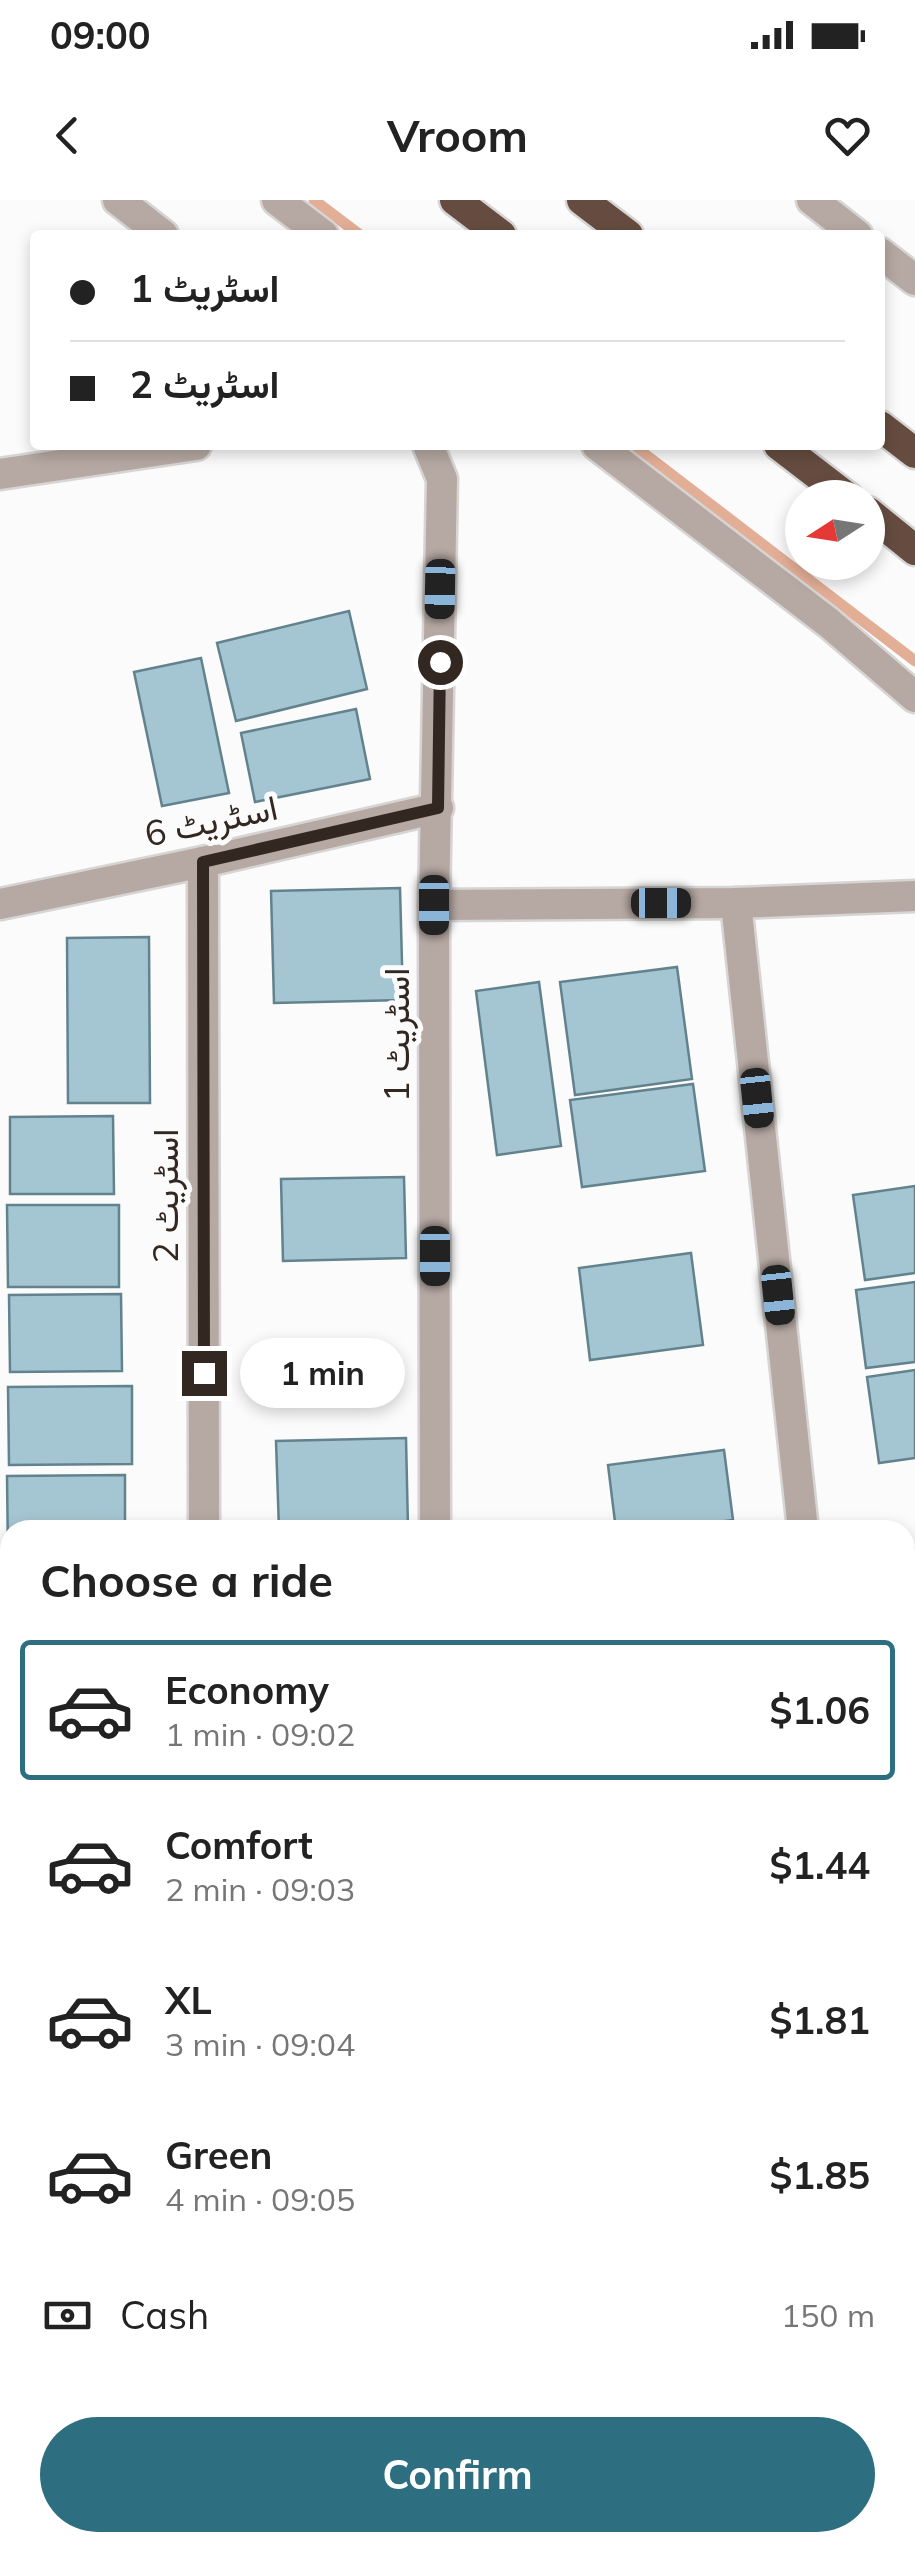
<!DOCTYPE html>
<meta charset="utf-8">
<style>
:root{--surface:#fff;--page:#f6f6f6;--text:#222;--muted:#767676;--line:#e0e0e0;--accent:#2d6f81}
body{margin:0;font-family:Mulish,Vazirmatn,sans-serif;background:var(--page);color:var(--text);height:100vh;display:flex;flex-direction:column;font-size:38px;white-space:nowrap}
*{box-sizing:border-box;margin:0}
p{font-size:32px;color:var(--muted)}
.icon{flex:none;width:55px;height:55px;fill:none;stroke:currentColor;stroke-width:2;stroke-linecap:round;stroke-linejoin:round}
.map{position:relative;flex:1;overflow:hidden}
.panel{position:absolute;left:0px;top:1320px;width:915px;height:1032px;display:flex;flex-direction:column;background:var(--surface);border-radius:30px 30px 0 0;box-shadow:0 5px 15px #0003}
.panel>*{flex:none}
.hud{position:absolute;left:30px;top:30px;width:855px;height:220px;border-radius:10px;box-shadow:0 5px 15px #0003;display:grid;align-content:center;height:220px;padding:0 40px;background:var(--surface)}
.needle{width:65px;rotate:258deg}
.tools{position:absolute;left:785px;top:280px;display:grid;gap:20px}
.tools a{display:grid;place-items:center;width:100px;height:100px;border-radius:50%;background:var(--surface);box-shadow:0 5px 15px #0003;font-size:50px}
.end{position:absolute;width:45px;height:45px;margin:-22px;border:12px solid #322721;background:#fff;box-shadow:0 0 0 5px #fff}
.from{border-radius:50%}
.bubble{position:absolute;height:70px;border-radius:35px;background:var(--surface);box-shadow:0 5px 15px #0003;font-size:32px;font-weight:700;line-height:70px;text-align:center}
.car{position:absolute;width:30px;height:60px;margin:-30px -15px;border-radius:12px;box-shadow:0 0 8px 2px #0007;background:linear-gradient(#222 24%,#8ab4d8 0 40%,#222 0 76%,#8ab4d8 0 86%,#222 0)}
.hud b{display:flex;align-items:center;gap:35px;height:95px;font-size:38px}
.hud b+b{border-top:2px solid var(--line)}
.hud i{width:25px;height:25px;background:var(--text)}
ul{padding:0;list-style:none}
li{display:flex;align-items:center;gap:30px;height:140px;margin:0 20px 15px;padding:0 20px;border:5px solid transparent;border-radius:10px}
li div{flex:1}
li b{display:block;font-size:38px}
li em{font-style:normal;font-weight:700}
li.active{border-color:var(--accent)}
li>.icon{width:90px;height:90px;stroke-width:1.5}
h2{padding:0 40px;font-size:45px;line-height:120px}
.pay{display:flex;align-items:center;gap:25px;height:110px;padding:0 40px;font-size:38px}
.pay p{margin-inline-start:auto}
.cta{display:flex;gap:20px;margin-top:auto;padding:20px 40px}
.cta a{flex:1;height:115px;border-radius:60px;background:var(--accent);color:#fff;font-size:40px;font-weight:700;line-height:115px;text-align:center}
.status{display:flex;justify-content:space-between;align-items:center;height:70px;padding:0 50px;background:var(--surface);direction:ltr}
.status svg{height:28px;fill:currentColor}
header{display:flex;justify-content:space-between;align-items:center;height:130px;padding:0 40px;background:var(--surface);font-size:45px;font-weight:700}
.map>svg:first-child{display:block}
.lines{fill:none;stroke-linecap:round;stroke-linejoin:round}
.stream{stroke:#e3ae96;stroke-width:11}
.building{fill:#a4c6d2;stroke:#62828d;stroke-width:2.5}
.minor-casing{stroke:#d7d5d4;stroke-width:35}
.highway-casing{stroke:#d7d5d4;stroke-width:35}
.minor{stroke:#b6a8a2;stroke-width:30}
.highway{stroke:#664c40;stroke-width:30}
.route{stroke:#322721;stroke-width:12}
.labels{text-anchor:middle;stroke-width:10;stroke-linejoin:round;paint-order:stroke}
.street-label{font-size:35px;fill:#322721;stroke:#fbfbfb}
</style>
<div class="status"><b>09:00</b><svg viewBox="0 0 49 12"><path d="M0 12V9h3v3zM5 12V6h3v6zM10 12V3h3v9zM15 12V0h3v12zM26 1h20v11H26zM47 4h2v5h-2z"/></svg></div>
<header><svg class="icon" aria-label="back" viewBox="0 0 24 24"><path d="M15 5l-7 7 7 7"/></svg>Vroom<svg class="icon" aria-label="heart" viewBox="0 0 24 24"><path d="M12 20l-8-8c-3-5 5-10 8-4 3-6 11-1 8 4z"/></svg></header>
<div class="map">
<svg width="915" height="2351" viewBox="0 0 915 2351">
<rect width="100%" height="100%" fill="#fbfbfb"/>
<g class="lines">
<g class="stream">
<polyline points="314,0 360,35"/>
<polyline points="633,245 915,461"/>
</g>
</g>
<g class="building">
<polygon points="349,411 367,489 236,521 217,443"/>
<polygon points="201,458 229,593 162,606 134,472"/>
<polygon points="356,509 370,579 255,602 241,533"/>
<polygon points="400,688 403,800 274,803 271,691"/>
<polygon points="149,737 150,903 68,903 67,738"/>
<polygon points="677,767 692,879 575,895 560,782"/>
<polygon points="539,782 561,946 497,955 476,791"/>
<polygon points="693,884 705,971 582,987 570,900"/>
<polygon points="113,916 114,994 10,994 10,917"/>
<polygon points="404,977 406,1058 283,1061 281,979"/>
<polygon points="915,986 915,1073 865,1080 853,995"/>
<polygon points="7,1005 119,1005 119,1087 8,1087"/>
<polygon points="691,1053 703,1145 590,1160 579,1068"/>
<polygon points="915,1082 915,1162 866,1168 856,1090"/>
<polygon points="121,1094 122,1171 10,1172 9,1095"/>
<polygon points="915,1170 915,1258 879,1263 867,1177"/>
<polygon points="132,1186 132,1264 9,1265 8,1187"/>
<polygon points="406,1238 408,1328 279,1330 276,1241"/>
<polygon points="724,1250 733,1320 658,1330 616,1330 608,1265"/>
<polygon points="125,1275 125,1330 10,1330 8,1355 7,1276"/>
<polygon points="915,1349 915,1439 905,1441 905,1350"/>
<polygon points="915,1447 915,1532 908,1533 905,1449"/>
<polygon points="915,1540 915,1623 914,1623 905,1542"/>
<rect x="46" y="2342" width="112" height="9"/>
<polygon points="286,2342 401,2342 401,2351 287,2351"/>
</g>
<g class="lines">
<defs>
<g id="minor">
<polyline points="118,0 163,35"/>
<polyline points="277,0 323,35"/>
<polyline points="812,0 857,35"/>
<polyline points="880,53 915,80"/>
<polyline points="428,245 442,279 434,705 435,1330"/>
<polyline points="597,245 829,423 915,497"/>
<polyline points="0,274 196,245"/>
<polyline points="203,662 204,1330"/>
<polyline points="736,703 803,1330"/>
<polyline points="0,704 203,662 438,608"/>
<polyline points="434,705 736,703 915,696"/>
<polyline points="905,2303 908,2351"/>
<polyline points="206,2342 206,2351"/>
<polyline points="445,2342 445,2351"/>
</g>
<g id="highway">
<polyline points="455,0 501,35"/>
<polyline points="582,0 628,35"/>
<polyline points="880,226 915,253"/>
<polyline points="779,245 848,298"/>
<polyline points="868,312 915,350"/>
</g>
</defs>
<use href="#minor" class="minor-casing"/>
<use href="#highway" class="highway-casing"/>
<use href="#minor" class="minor"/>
<use href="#highway" class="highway"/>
</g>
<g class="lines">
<polyline class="route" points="204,1173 203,662 438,608 440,462"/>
</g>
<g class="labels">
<g class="street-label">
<text transform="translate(211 621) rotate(-12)" y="12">اسٹریٹ 6</text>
<text transform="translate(397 835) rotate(-90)" y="12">اسٹریٹ 1</text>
<text transform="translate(166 996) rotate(-90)" y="12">اسٹریٹ 2</text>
</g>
</g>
</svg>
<div class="tools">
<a><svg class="needle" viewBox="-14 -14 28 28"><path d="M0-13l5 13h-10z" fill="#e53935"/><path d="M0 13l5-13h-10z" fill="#767676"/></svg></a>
</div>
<i class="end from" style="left:440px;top:462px"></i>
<i class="end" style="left:204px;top:1173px"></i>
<div class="bubble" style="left:240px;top:1138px;width:165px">1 min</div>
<i class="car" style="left:440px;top:389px;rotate:181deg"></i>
<i class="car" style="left:661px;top:703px;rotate:90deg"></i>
<i class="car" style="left:434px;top:705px;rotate:180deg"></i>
<i class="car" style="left:757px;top:898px;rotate:174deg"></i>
<i class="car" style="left:435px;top:1056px;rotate:180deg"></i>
<i class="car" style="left:778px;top:1095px;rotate:174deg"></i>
<div class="hud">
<b><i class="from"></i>اسٹریٹ 1</b>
<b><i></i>اسٹریٹ 2</b>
</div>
<section class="panel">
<h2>Choose a ride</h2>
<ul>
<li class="active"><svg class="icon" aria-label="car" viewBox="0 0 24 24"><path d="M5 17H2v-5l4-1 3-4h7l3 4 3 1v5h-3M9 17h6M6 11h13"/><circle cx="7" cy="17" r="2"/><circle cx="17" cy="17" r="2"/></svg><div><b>Economy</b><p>1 min · 09:02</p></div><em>$1.06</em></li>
<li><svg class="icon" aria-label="car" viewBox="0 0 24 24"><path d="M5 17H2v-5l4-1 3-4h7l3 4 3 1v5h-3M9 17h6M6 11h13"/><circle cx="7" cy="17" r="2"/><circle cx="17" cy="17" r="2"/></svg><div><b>Comfort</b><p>2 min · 09:03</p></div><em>$1.44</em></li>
<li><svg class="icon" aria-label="car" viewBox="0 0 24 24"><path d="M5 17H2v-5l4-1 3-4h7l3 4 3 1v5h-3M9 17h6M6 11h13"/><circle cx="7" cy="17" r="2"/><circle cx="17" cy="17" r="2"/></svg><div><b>XL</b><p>3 min · 09:04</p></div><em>$1.81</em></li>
<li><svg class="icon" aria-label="car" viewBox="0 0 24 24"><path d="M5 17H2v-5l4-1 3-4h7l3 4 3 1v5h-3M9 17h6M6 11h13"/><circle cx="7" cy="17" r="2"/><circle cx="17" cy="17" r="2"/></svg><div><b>Green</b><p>4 min · 09:05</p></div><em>$1.85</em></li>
</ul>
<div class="pay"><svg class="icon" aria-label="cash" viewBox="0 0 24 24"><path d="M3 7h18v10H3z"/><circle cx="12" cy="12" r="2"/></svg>Cash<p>150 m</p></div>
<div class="cta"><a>Confirm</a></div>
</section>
</div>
